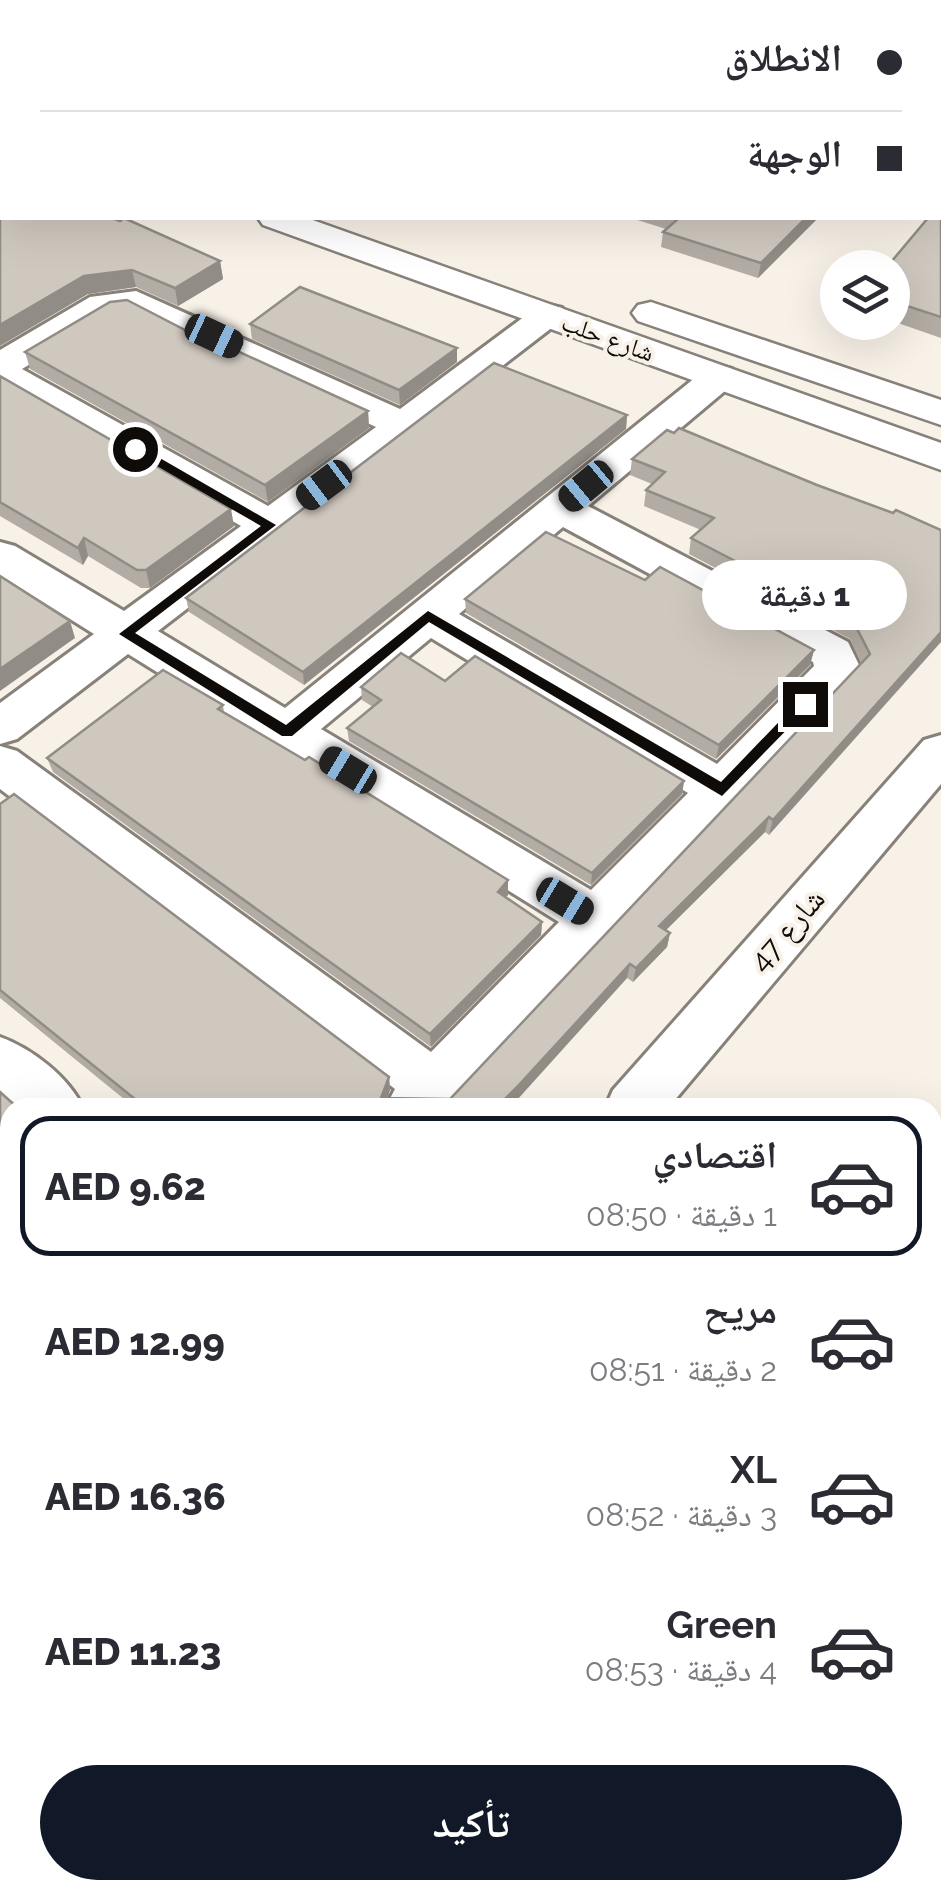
<!DOCTYPE html>
<html lang="ar">
<meta charset="utf-8">
<style>
:root{--surface:#fff;--page:#f7f7f7;--text:#2b2b33;--muted:#7c7c81;--line:#e1e1e2;--accent:#111827}
body{margin:0;font-family:Raleway,"Noto Naskh Arabic",sans-serif;background:var(--page);color:var(--text);direction:rtl;height:100vh;display:flex;flex-direction:column;font-size:38px;white-space:nowrap}
*{box-sizing:border-box;margin:0}
p{font-size:32px;color:var(--muted)}
.icon{flex:none;width:55px;height:55px;fill:none;stroke:currentColor;stroke-width:2;stroke-linecap:round;stroke-linejoin:round}
.map{position:relative;flex:1;overflow:hidden;direction:ltr}
.details{position:absolute;left:0px;top:1098px;width:942px;height:802px;display:flex;flex-direction:column;background:var(--surface);border-radius:30px 30px 0 0;box-shadow:0 10px 40px #0002;direction:rtl}
.details>*{flex:none}
.hud{position:absolute;left:0px;top:0px;width:942px;height:220px;box-shadow:0 10px 40px #0002;direction:rtl;display:grid;align-content:center;height:220px;padding:0 40px;background:var(--surface)}
.controls{position:absolute;left:820px;top:250px;display:grid;gap:20px}
.controls a{display:grid;place-items:center;width:90px;height:90px;border-radius:50%;background:var(--surface);box-shadow:0 10px 40px #0002;font-size:50px}
.end{position:absolute;width:45px;height:45px;margin:-22px;border:12px solid #0e0b09;background:#fff;box-shadow:0 0 0 5px #fff}
.from{border-radius:50%}
.bubble{position:absolute;height:70px;border-radius:35px;background:var(--surface);box-shadow:0 10px 40px #0002;font-size:32px;font-weight:800;line-height:70px;text-align:center;direction:rtl}
.car{position:absolute;width:30px;height:60px;margin:-30px -15px;border-radius:12px;box-shadow:0 0 8px 2px #0007;background:linear-gradient(#222 24%,#8ab4d8 0 40%,#222 0 76%,#8ab4d8 0 86%,#222 0)}
.hud b{display:flex;align-items:center;gap:35px;height:95px;font-size:38px}
.hud b+b{border-top:2px solid var(--line)}
.hud i{width:25px;height:25px;background:var(--text)}
ul{padding:18px 0 0;list-style:none}
li{display:flex;align-items:center;gap:30px;height:140px;margin:0 20px 15px;padding:0 20px;border:5px solid transparent;border-radius:30px}
li div{flex:1}
li b{display:block;font-size:38px}
li em{font-style:normal;font-weight:800}
li.on{border-color:var(--accent)}
li>.icon{width:90px;height:90px;stroke-width:1.5}
.primary-button{display:flex;gap:20px;margin-top:auto;padding:20px 40px}
.primary-button a{flex:1;height:115px;border-radius:60px;background:var(--accent);color:#fff;font-size:40px;font-weight:800;line-height:115px;text-align:center}
.map>svg:first-child{display:block}
.lines{fill:none;stroke-linecap:round;stroke-linejoin:round}
.lane-casing{stroke:#878179;stroke-width:5}
.street-casing{stroke:#878179;stroke-width:6}
.secondary-casing{stroke:#878179;stroke-width:5}
.lane{fill:#fff;fill-rule:evenodd}
.street{fill:#fff;fill-rule:evenodd}
.secondary{fill:#fff;fill-rule:evenodd}
.wall{fill:#b2aca4}
.shaded-wall{fill:#918c86}
.building{fill:#cfc8bf;stroke:#918c86;stroke-width:2.5}
.route{fill:#0e0b09}
.labels{text-anchor:middle;stroke-width:8;stroke-linejoin:round;paint-order:stroke}
.far-street-label{font-size:25px;fill:#0e0b09;stroke:#f8f1e8}
.street-label{font-size:30px;fill:#0e0b09;stroke:#f8f1e8}
</style>
<div class="map">
<svg width="941" height="1898" viewBox="0 0 941 1898">
<rect width="100%" height="100%" fill="#f8f1e8"/>
<g class="lines">
<defs>
<g id="lane">
<polygon points="0,1875 10,1877 10,1890 41,1890 44,1898 0,1898"/>
<polygon points="826,1890 870,1890 873,1898 829,1898"/>
</g>
<g id="street">
<rect x="449" y="0" width="28" height="2"/>
<rect x="940" y="184" width="1" height="20"/>
<path d="M136,291L400,409L536,308L549,305L562,308L567,316L158,631L285,708L706,369L719,366L732,369L738,377L732,385L588,506L848,642L861,669L450,1108H385L395,1089L0,789V746L17,751L431,1052L559,922L128,654L17,739L0,744V703L94,634L0,575V542L15,546L124,611L241,526L0,388V350L90,297ZM131,313L376,427L268,506L22,369L112,315ZM563,527L813,662L814,666L717,764L459,614ZM431,638L688,793L591,890L321,729Z"/>
<polygon points="941,735 941,784 668,1108 605,1108 613,1090 924,740"/>
<path d="M0,1037C31,1048 69,1077 83,1108H14L0,1095Z"/>
<polygon points="0,1411 10,1415 10,1487 0,1483"/>
<polygon points="10,1488 10,1563 0,1567 0,1492"/>
<polygon points="10,1787 10,1871 0,1875 0,1791"/>
</g>
<g id="secondary">
<polygon points="258,218 307,218 941,443 941,470 263,225"/>
<polygon points="651,302 941,400 941,425 638,321 632,313 638,305"/>
</g>
</defs>
<use href="#lane" class="lane-casing"/>
<use href="#street" class="street-casing"/>
<use href="#secondary" class="secondary-casing"/>
<use href="#lane" class="lane"/>
<use href="#street" class="street"/>
<use href="#secondary" class="secondary"/>
</g>
<g class="wall">
<polygon points="0,173 220,261 223,279 178,306 136,287 88,294"/>
<polygon points="941,215 941,338 892,321 892,268"/>
<polygon points="631,218 818,218 758,278 661,247 663,232 666,229"/>
<polygon points="250,324 457,362 400,405 252,339"/>
<polygon points="218,347 368,411 369,428 268,502 30,369 25,352"/>
<polygon points="0,376 234,526 150,588 141,588 88,556 83,565 0,516"/>
<polygon points="627,415 626,429 304,685 189,612 186,598"/>
<polygon points="632,459 817,485 941,530 769,835 765,832 666,930 670,933 667,947 633,982 627,978 509,1108 135,1108 0,998 0,804 389,1077 390,1090 387,1098 450,1099 861,663 850,639 689,554 691,538 701,530 644,506 646,490 652,484 630,475"/>
<polygon points="465,599 814,650 810,665 716,759 466,613"/>
<polygon points="445,681 684,781 682,794 591,885 349,741 347,728 373,707 362,700 361,687"/>
<polygon points="223,705 224,712 508,880 508,895 505,897 542,922 541,935 431,1047 53,772 47,758"/>
</g>
<g class="shaded-wall">
<polygon points="806,218 818,218 758,278 761,263"/>
<polygon points="220,261 223,279 178,306 175,288"/>
<polygon points="132,270 136,287 88,294 0,346 0,325 84,276"/>
<polygon points="457,348 457,362 400,405 399,390"/>
<polygon points="368,411 369,428 268,502 265,485"/>
<polygon points="627,415 626,429 304,685 303,672"/>
<polygon points="231,509 234,526 150,588 146,570"/>
<polygon points="84,538 88,556 83,565 78,548"/>
<polygon points="70,621 75,638 0,691 0,669"/>
<polygon points="941,632 941,642 769,835 773,820"/>
<polygon points="814,650 810,665 716,759 719,745"/>
<polygon points="684,781 682,794 591,885 592,873"/>
<polygon points="769,817 765,832 656,940 659,926"/>
<polygon points="508,880 508,895 497,906 498,892"/>
<polygon points="542,922 541,935 431,1047 430,1034"/>
<polygon points="670,933 667,947 633,982 636,968"/>
<polygon points="630,964 627,978 517,1100 509,1108 496,1108"/>
<polygon points="389,1077 390,1090 384,1108 381,1098"/>
<polygon points="10,1634 10,1649 0,1660 0,1645"/>
</g>
<g class="building">
<polygon points="254,0 435,0 436,2 254,2"/>
<polygon points="545,0 838,0 848,2 541,2"/>
<polygon points="879,0 941,0 941,60 940,2 876,2"/>
<polygon points="0,173 2,174 2,218 112,218 120,221 124,218 220,261 175,288 132,270 84,276 0,325"/>
<polygon points="940,215 941,215 941,317 892,301 892,268 886,268 928,218 940,218"/>
<polygon points="679,218 806,218 761,263 663,232"/>
<polygon points="300,287 457,348 399,390 250,324"/>
<polygon points="127,300 218,347 222,344 368,411 265,485 25,352 110,302"/>
<polygon points="494,363 627,415 303,672 186,598"/>
<polygon points="0,376 231,509 146,570 137,570 84,538 78,548 0,502"/>
<polygon points="679,428 817,485 893,513 896,510 941,530 941,632 773,820 769,817 659,926 670,933 636,968 630,964 517,1087 496,1108 146,1108 0,990 0,804 14,794 389,1077 381,1098 450,1099 870,654 854,623 691,538 714,518 646,490 665,472 632,459 667,430 674,433"/>
<polygon points="546,532 645,580 660,567 814,650 719,745 465,599"/>
<polygon points="0,576 70,621 0,669"/>
<polygon points="401,653 445,681 475,656 684,781 592,873 347,728 381,700 361,687"/>
<polygon points="163,670 223,705 218,709 305,760 309,757 508,880 498,892 542,922 430,1034 47,758"/>
<polygon points="0,1092 18,1108 10,1108 10,1634 0,1645 0,1559 5,1556 6,1406 0,1403"/>
</g>
<polygon class="route" points="131,446 139,446 276,525 135,633 286,725 428,611 721,782 800,700 812,704 722,796 429,622 292,736 282,736 119,634 261,526 131,451"/>
<g class="labels">
<g class="far-street-label">
<text transform="translate(608 337) rotate(20)" y="9">شارع حلب</text>
</g>
<g class="street-label">
<text transform="translate(787 930) rotate(-49)" y="10">شارع 47</text>
</g>
</g>
</svg>
<div class="controls">
<a><svg class="icon" aria-label="layers" viewBox="0 0 24 24"><path d="M12 4l9 5-9 5-9-5zM3 14l9 5 9-5"/></svg></a>
</div>
<i class="end from" style="left:135px;top:449px"></i>
<i class="end" style="left:805px;top:704px"></i>
<div class="bubble" style="left:702px;top:560px;width:205px">1 دقيقة</div>
<i class="car" style="left:214px;top:336px;rotate:115deg"></i>
<i class="car" style="left:324px;top:485px;rotate:233deg"></i>
<i class="car" style="left:586px;top:486px;rotate:230deg"></i>
<i class="car" style="left:348px;top:770px;rotate:301deg"></i>
<i class="car" style="left:565px;top:901px;rotate:121deg"></i>
<div class="hud">
<b><i class="from"></i>الانطلاق</b>
<b><i></i>الوجهة</b>
</div>
<section class="details">
<ul>
<li class="on"><svg class="icon" aria-label="car" viewBox="0 0 24 24"><path d="M5 17H2v-5l4-1 3-4h7l3 4 3 1v5h-3M9 17h6M6 11h13"/><circle cx="7" cy="17" r="2"/><circle cx="17" cy="17" r="2"/></svg><div><b>اقتصادي</b><p>1 دقيقة · 08:50</p></div><em>AED 9.62</em></li>
<li><svg class="icon" aria-label="car" viewBox="0 0 24 24"><path d="M5 17H2v-5l4-1 3-4h7l3 4 3 1v5h-3M9 17h6M6 11h13"/><circle cx="7" cy="17" r="2"/><circle cx="17" cy="17" r="2"/></svg><div><b>مريح</b><p>2 دقيقة · 08:51</p></div><em>AED 12.99</em></li>
<li><svg class="icon" aria-label="car" viewBox="0 0 24 24"><path d="M5 17H2v-5l4-1 3-4h7l3 4 3 1v5h-3M9 17h6M6 11h13"/><circle cx="7" cy="17" r="2"/><circle cx="17" cy="17" r="2"/></svg><div><b>XL</b><p>3 دقيقة · 08:52</p></div><em>AED 16.36</em></li>
<li><svg class="icon" aria-label="car" viewBox="0 0 24 24"><path d="M5 17H2v-5l4-1 3-4h7l3 4 3 1v5h-3M9 17h6M6 11h13"/><circle cx="7" cy="17" r="2"/><circle cx="17" cy="17" r="2"/></svg><div><b>Green</b><p>4 دقيقة · 08:53</p></div><em>AED 11.23</em></li>
</ul>
<div class="primary-button"><a>تأكيد</a></div>
</section>
</div>
